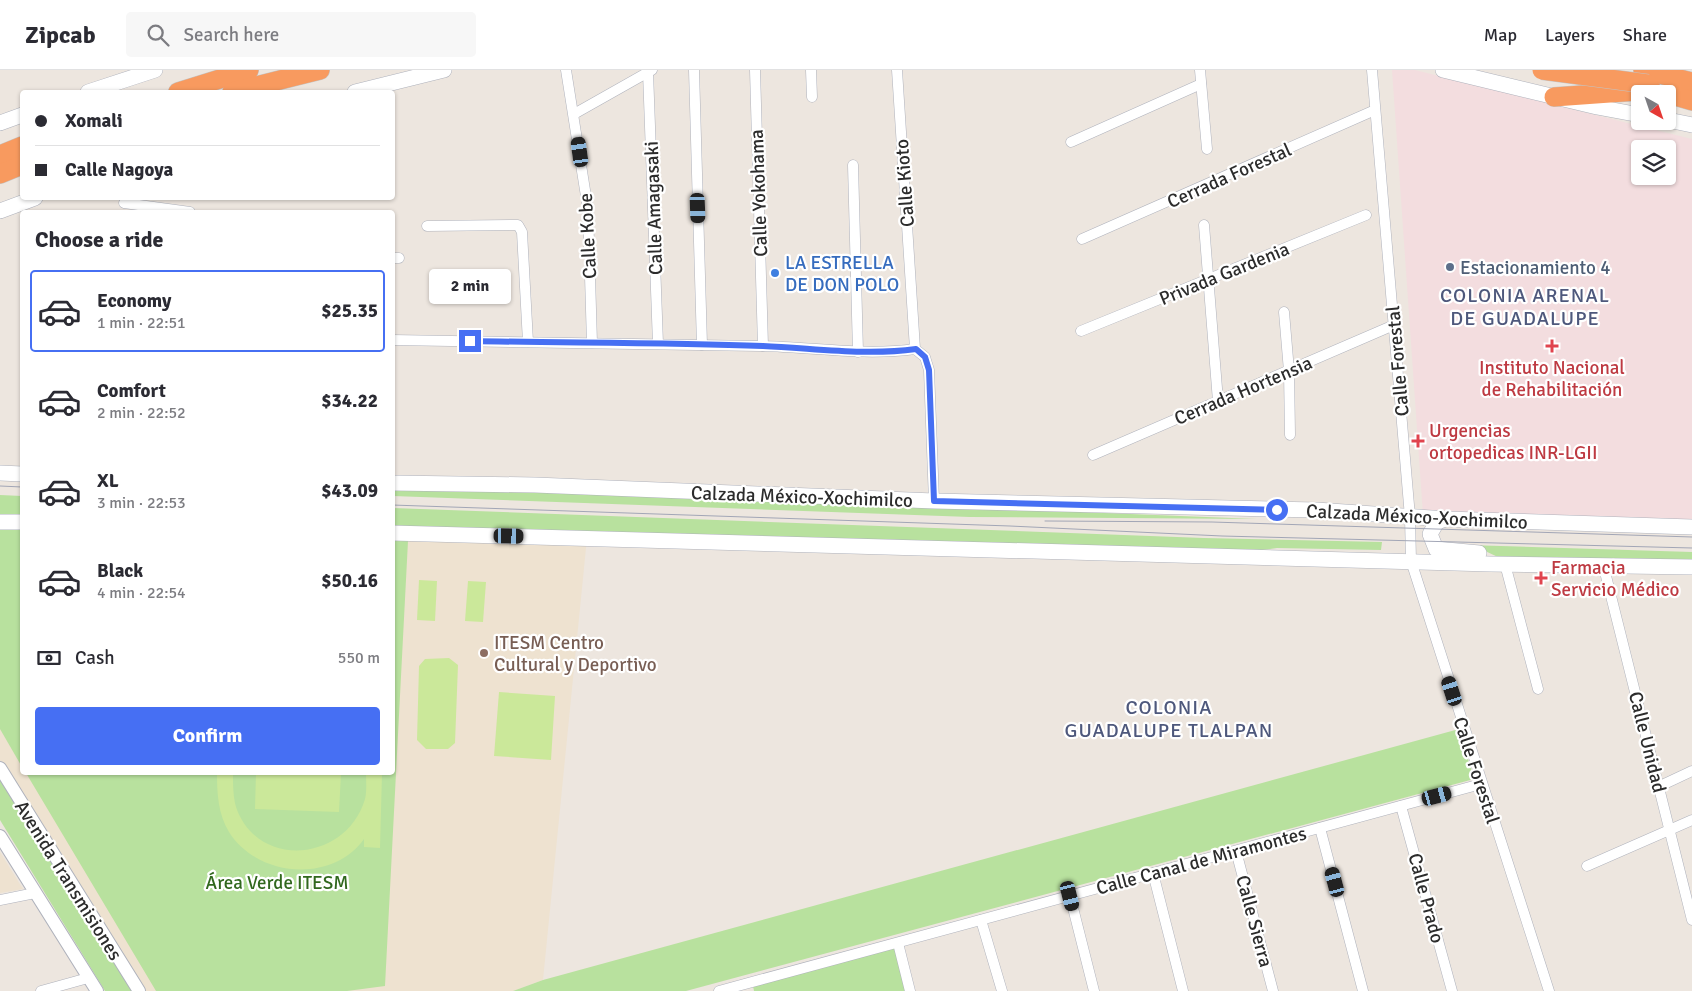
<!DOCTYPE html>
<meta charset="utf-8">
<style>
:root{--surface:#fff;--page:#f7f7f7;--text:#2b2b33;--muted:#7c7c81;--line:#e1e1e2;--accent:#466ff3}
body{margin:0;font-family:Signika,sans-serif;background:var(--page);color:var(--text);height:100vh;display:flex;flex-direction:column;font-size:19px;white-space:nowrap}
*{box-sizing:border-box;margin:0}
p{font-size:16px;color:var(--muted)}
.icon{flex:none;width:28px;height:28px;fill:none;stroke:currentColor;stroke-width:2;stroke-linecap:round;stroke-linejoin:round}
.map{position:relative;flex:1;overflow:hidden}
.sheet{position:absolute;left:20px;top:140px;width:375px;height:565px;display:flex;flex-direction:column;background:var(--surface);border-radius:5px;box-shadow:0 1px 4px #0004}
.sheet>*{flex:none}
.guide{position:absolute;left:20px;top:20px;width:375px;height:110px;border-radius:5px;box-shadow:0 1px 4px #0004;display:grid;align-content:center;height:110px;padding:0 15px;background:var(--surface)}
.needle{width:32px;rotate:140deg}
.fabs{position:absolute;left:1631px;top:15px;display:grid;gap:10px}
.fabs a{display:grid;place-items:center;width:45px;height:45px;border-radius:5px;background:var(--surface);box-shadow:0 1px 4px #0004;font-size:25px}
.end{position:absolute;width:22px;height:22px;margin:-11px;border:6px solid #466ff3;background:#fff;box-shadow:0 0 0 2px #fff}
.from{border-radius:50%}
.bubble{position:absolute;height:35px;border-radius:5px;background:var(--surface);box-shadow:0 1px 4px #0004;font-size:16px;font-weight:700;line-height:35px;text-align:center}
.car{position:absolute;width:15px;height:30px;margin:-15px -8px;border-radius:6px;box-shadow:0 0 4px 1px #0007;background:linear-gradient(#222 24%,#8ab4d8 0 40%,#222 0 76%,#8ab4d8 0 86%,#222 0)}
.guide b{display:flex;align-items:center;gap:18px;height:48px;font-size:19px}
.guide b+b{border-top:1px solid var(--line)}
.guide i{width:12px;height:12px;background:var(--text)}
ul{padding:0;list-style:none}
li{display:flex;align-items:center;gap:15px;height:82px;margin:0 10px 8px;padding:0 5px;border:2px solid transparent;border-radius:5px}
li div{flex:1}
li b{display:block;font-size:19px}
li em{font-style:normal;font-weight:700}
li.on{border-color:var(--accent)}
li>.icon{width:45px;height:45px;stroke-width:1.5}
h2{padding:0 15px;font-size:22px;line-height:60px}
.pay{display:flex;align-items:center;gap:12px;height:55px;padding:0 15px;font-size:19px}
.pay p{margin-inline-start:auto}
.primary-button{display:flex;gap:10px;margin-top:auto;padding:10px 15px}
.primary-button a{flex:1;height:58px;border-radius:5px;background:var(--accent);color:#fff;font-size:20px;font-weight:700;line-height:58px;text-align:center}
header{display:flex;align-items:center;gap:30px;box-sizing:border-box;height:70px;padding:0 25px;background:var(--surface);border-bottom:1px solid var(--line)}
header strong{font-size:24px}
nav{display:flex;gap:28px;margin-inline-start:auto;font-size:18px}
.search{width:350px;height:45px;background:var(--page);display:flex;align-items:center;gap:12px;box-sizing:border-box;padding:0 18px;border-radius:5px;color:var(--muted);font-size:19px}
.map>svg:first-child{display:block}
.education{fill:#eee2d0}
.medical{fill:#f3dddf;fill-rule:evenodd}
.green{fill:#b8e19e}
.pitch{fill:#cbe89a}
.lines{fill:none;stroke-linecap:round;stroke-linejoin:round}
.minor-casing{stroke:#afb2bc;stroke-width:11}
.tertiary-casing{stroke:#afb2bc;stroke-width:14}
.secondary-casing{stroke:#afb2bc;stroke-width:16}
.motorway-casing{stroke:#c4c4c4;stroke-width:20}
.minor{stroke:#fff;stroke-width:10}
.tertiary{stroke:#fff;stroke-width:12}
.secondary{stroke:#fff;stroke-width:15}
.motorway{stroke:#f89a5f;stroke-width:19}
.tram{stroke:#a2a6b6;stroke-width:1}
.motorway-bridge-casing{stroke:#c4c4c4;stroke-width:20;stroke-linecap:butt}
.motorway-bridge{stroke:#f89a5f;stroke-width:19}
.route{stroke:#466ff3;stroke-width:6}
.service-dot{fill:#5c6f8a;stroke:#fff;stroke-width:2}
.shop-dot{fill:#3f7fe0;stroke:#fff;stroke-width:2}
.health-dot{fill:#e0444e;stroke:#fff;stroke-width:2}
.education-dot{fill:#8d6e63;stroke:#fff;stroke-width:2}
.labels{text-anchor:middle;stroke-width:4.5;stroke-linejoin:round;paint-order:stroke}
.street-label{font-size:19px;fill:#2c2c2c;stroke:#fff}
.shop-label{font-size:19px;fill:#366cbe;stroke:#fff;text-anchor:start}
.service-label{font-size:19px;fill:#4e5e75;stroke:#fff;text-anchor:start}
.health-label{font-size:19px;fill:#be3a42;stroke:#fff;text-anchor:start}
.education-label{font-size:19px;fill:#785e54;stroke:#fff;text-anchor:start}
.park-label{font-size:19px;fill:#31681e;stroke:#fff}
.neighbourhood-label{font-size:20px;letter-spacing:1px;fill:#4e587c;stroke:#fff}
</style>
<header>
<strong>Zipcab</strong>
<div class="search"><svg class="icon" aria-label="search" viewBox="0 0 24 24"><circle cx="10" cy="10" r="6"/><path d="M15 15l6 6"/></svg>Search here</div>
<nav><a>Map</a><a>Layers</a><a>Share</a></nav>
</header>
<div class="map">
<svg width="1692" height="921" viewBox="0 0 1692 921">
<rect width="100%" height="100%" fill="#ede6df"/>
<g class="education">
<polygon points="0,452 22,452 22,702 392,702 393,463 587,468 543,910 513,921 139,921 0,698"/>
<polygon points="0,782 23,819 0,823"/>
</g>
<path class="medical" d="M1392,0H1415L1692,69V450L1423,445ZM1640,79H1668V106H1640Z"/>
<g class="green">
<polygon points="393,420 648,425 1257,449 970,447 393,426"/>
<polygon points="0,425 22,426 22,446 0,445"/>
<polygon points="393,438 1204,468 1382,472 1381,480 1277,478 1261,480 393,456"/>
<polygon points="0,455 22,456 22,697 0,659"/>
<polygon points="393,470 408,471 385,916 347,921 156,921 26,703 392,702"/>
<polygon points="1434,474 1692,482 1692,496 1500,488 1483,480"/>
<polygon points="1459,659 1474,709 686,921 513,921 543,910"/>
<polygon points="0,709 135,921 105,921 0,750"/>
<polygon points="896,878 907,921 754,921 753,916"/>
</g>
<g class="pitch">
<polygon points="419,510 437,511 435,551 417,550"/>
<polygon points="468,511 486,512 483,552 465,551"/>
<polygon points="449,588 458,595 455,673 448,679 426,679 417,670 419,596 425,589"/>
<polygon points="499,622 555,626 551,690 494,686"/>
<path d="M217,703H233C233,714 233,726 236,737C258,801 347,791 365,729C367,721 366,711 366,703H382L380,778L364,777V769C332,814 257,807 229,762C218,744 217,723 217,703Z"/>
<polygon points="256,703 341,703 339,742 255,739"/>
</g>
<g class="lines">
<defs>
<g id="minor">
<polyline points="566,0 588,139 592,273"/>
<polyline points="694,0 702,275"/>
<polyline points="755,0 763,276"/>
<polyline points="811,0 812,27"/>
<polyline points="897,0 915,279 925,287 929,300 934,431"/>
<polyline points="1200,0 1207,79"/>
<polyline points="1372,0 1410,447 1411,491 1549,921"/>
<polyline points="648,2 658,274"/>
<polyline points="574,44 652,0"/>
<polyline points="1071,72 1201,14"/>
<polyline points="853,95 858,282"/>
<polyline points="124,133 190,142"/>
<polyline points="1204,155 1218,331"/>
<polyline points="427,156 518,155 522,162 528,272"/>
<polyline points="1082,169 1375,40"/>
<polyline points="392,188 399,188"/>
<polyline points="1284,242 1289,301 1290,365"/>
<polyline points="1081,261 1366,145"/>
<path d="M392,270C515,272 638,273 760,276C812,277 864,286 915,279"/>
<polyline points="1093,385 1394,255"/>
<polyline points="1505,494 1538,619"/>
<polyline points="1603,494 1692,850"/>
<polyline points="1660,716 1692,701"/>
<polyline points="1401,736 1452,921"/>
<polyline points="1320,758 1363,921"/>
<polyline points="1236,781 1273,921"/>
<polyline points="1587,796 1692,750"/>
<polyline points="1153,803 1183,921"/>
<polyline points="1070,826 1094,921"/>
<polyline points="0,830 35,823"/>
<polyline points="981,850 1002,921"/>
<polyline points="898,873 910,921"/>
<polyline points="41,921 88,908"/>
<polyline points="719,921 1481,714"/>
</g>
<g id="tertiary">
<polyline points="0,698 139,921"/>
<polyline points="0,766 97,921"/>
</g>
<g id="secondary">
<polyline points="1443,0 1597,37 1640,45"/>
<polyline points="88,22 155,0"/>
<polyline points="355,22 444,0"/>
<polyline points="1668,50 1692,55"/>
<polyline points="0,53 22,45"/>
<polyline points="0,141 35,128"/>
<polyline points="0,403 22,404"/>
<polyline points="392,413 535,415 934,431 1316,440 1446,449 1692,457"/>
<polyline points="1446,449 1437,452 1430,464 1436,479 1479,483"/>
<polyline points="0,452 22,452"/>
<polyline points="392,463 1490,494 1692,497"/>
</g>
<g id="motorway">
<polyline points="1643,0 1692,12"/>
<polyline points="178,22 249,0"/>
<polyline points="232,22 320,0"/>
<polyline points="1668,24 1692,31"/>
<polyline points="1554,27 1652,20"/>
<polyline points="0,85 22,76"/>
<polyline points="0,104 22,95"/>
</g>
</defs>
<use href="#minor" class="minor-casing"/>
<use href="#tertiary" class="tertiary-casing"/>
<use href="#secondary" class="secondary-casing"/>
<use href="#motorway" class="motorway-casing"/>
<use href="#minor" class="minor"/>
<use href="#tertiary" class="tertiary"/>
<use href="#secondary" class="secondary"/>
<use href="#motorway" class="motorway"/>
<g class="tram">
<polyline points="0,416 22,417"/>
<polyline points="392,435 1010,456 1222,466 1692,478"/>
<polyline points="1045,451 1212,452 1692,467"/>
</g>
<defs>
<polyline id="motorway-bridge" points="1542,0 1648,14"/>
</defs>
<use href="#motorway-bridge" class="motorway-bridge-casing"/>
<use href="#motorway-bridge" class="motorway-bridge"/>
</g>
<g class="lines">
<path class="route" d="M470,271C568,273 666,272 763,276C814,278 865,286 916,279L925,287L929,300L934,431L1277,440"/>
</g>
<circle class="service-dot" cx="1450" cy="197" r="5"/>
<circle class="shop-dot" cx="775" cy="203" r="5"/>
<g class="health-dot">
<path d="M1549.5 268.5h5v5h5v5h-5v5h-5v-5h-5v-5h5z"/>
<path d="M1415.5 363.5h5v5h5v5h-5v5h-5v-5h-5v-5h5z"/>
<path d="M1538.5 500.5h5v5h5v5h-5v5h-5v-5h-5v-5h5z"/>
</g>
<circle class="education-dot" cx="484" cy="583" r="5"/>
<g class="labels">
<g class="street-label">
<text transform="translate(1229 105) rotate(-24)" y="7">Cerrada Forestal</text>
<text transform="translate(904 113) rotate(-94)" y="7">Calle Kioto</text>
<text transform="translate(758 123) rotate(-92)" y="7">Calle Yokohama</text>
<text transform="translate(653 138) rotate(-92)" y="7">Calle Amagasaki</text>
<text transform="translate(587 166) rotate(-93)" y="7">Calle Kobe</text>
<text transform="translate(1224 203) rotate(-22)" y="7">Privada Gardenia</text>
<text transform="translate(1397 291) rotate(-95)" y="7">Calle Forestal</text>
<text transform="translate(1243 320) rotate(-23)" y="7">Cerrada Hortensia</text>
<text transform="translate(802 426) rotate(2)" y="7">Calzada México-Xochimilco</text>
<text transform="translate(1417 446) rotate(3)" y="7">Calzada México-Xochimilco</text>
<text transform="translate(1648 672) rotate(76)" y="7">Calle Unidad</text>
<text transform="translate(1477 700) rotate(72)" y="7">Calle Forestal</text>
<text transform="translate(1201 790) rotate(-15)" y="7">Calle Canal de Miramontes</text>
<text transform="translate(69 810) rotate(58)" y="7">Avenida Transmisiones</text>
<text transform="translate(1427 828) rotate(75)" y="7">Calle Prado</text>
<text transform="translate(1255 851) rotate(75)" y="7">Calle Sierra</text>
</g>
<g class="shop-label">
<text x="785" y="199">LA ESTRELLA<tspan x="785" dy="22">DE DON POLO</tspan></text>
</g>
<g class="service-label">
<text x="1460" y="204">Estacionamiento 4</text>
</g>
<g class="health-label">
<text x="1552" y="304" text-anchor="middle">Instituto Nacional<tspan x="1552" dy="22">de Rehabilitación</tspan></text>
<text x="1429" y="367">Urgencias<tspan x="1429" dy="22">ortopedicas INR-LGII</tspan></text>
<text x="1551" y="504">Farmacia<tspan x="1551" dy="22">Servicio Médico</tspan></text>
</g>
<g class="education-label">
<text x="494" y="579">ITESM Centro<tspan x="494" dy="22">Cultural y Deportivo</tspan></text>
</g>
<g class="park-label">
<text x="277" y="819">Área Verde ITESM</text>
</g>
<g class="neighbourhood-label">
<text x="1525" y="232">COLONIA ARENAL<tspan x="1525" dy="23">DE GUADALUPE</tspan></text>
<text x="1169" y="644">COLONIA<tspan x="1169" dy="23">GUADALUPE TLALPAN</tspan></text>
</g>
</g>
</svg>
<div class="fabs">
<a><svg class="needle" viewBox="-14 -14 28 28"><path d="M0-13l5 13h-10z" fill="#e53935"/><path d="M0 13l5-13h-10z" fill="#7c7c81"/></svg></a>
<a><svg class="icon" aria-label="layers" viewBox="0 0 24 24"><path d="M12 4l9 5-9 5-9-5zM3 14l9 5 9-5"/></svg></a>
</div>
<i class="end from" style="left:1277px;top:440px"></i>
<i class="end" style="left:470px;top:271px"></i>
<div class="bubble" style="left:429px;top:199px;width:82px">2 min</div>
<i class="car" style="left:580px;top:82px;rotate:352deg"></i>
<i class="car" style="left:698px;top:138px;rotate:178deg"></i>
<i class="car" style="left:509px;top:466px;rotate:91deg"></i>
<i class="car" style="left:1452px;top:621px;rotate:342deg"></i>
<i class="car" style="left:1437px;top:726px;rotate:75deg"></i>
<i class="car" style="left:1335px;top:812px;rotate:345deg"></i>
<i class="car" style="left:1070px;top:826px;rotate:166deg"></i>
<div class="guide">
<b><i class="from"></i>Xomali</b>
<b><i></i>Calle Nagoya</b>
</div>
<section class="sheet">
<h2>Choose a ride</h2>
<ul>
<li class="on"><svg class="icon" aria-label="car" viewBox="0 0 24 24"><path d="M5 17H2v-5l4-1 3-4h7l3 4 3 1v5h-3M9 17h6M6 11h13"/><circle cx="7" cy="17" r="2"/><circle cx="17" cy="17" r="2"/></svg><div><b>Economy</b><p>1 min · 22:51</p></div><em>$25.35</em></li>
<li><svg class="icon" aria-label="car" viewBox="0 0 24 24"><path d="M5 17H2v-5l4-1 3-4h7l3 4 3 1v5h-3M9 17h6M6 11h13"/><circle cx="7" cy="17" r="2"/><circle cx="17" cy="17" r="2"/></svg><div><b>Comfort</b><p>2 min · 22:52</p></div><em>$34.22</em></li>
<li><svg class="icon" aria-label="car" viewBox="0 0 24 24"><path d="M5 17H2v-5l4-1 3-4h7l3 4 3 1v5h-3M9 17h6M6 11h13"/><circle cx="7" cy="17" r="2"/><circle cx="17" cy="17" r="2"/></svg><div><b>XL</b><p>3 min · 22:53</p></div><em>$43.09</em></li>
<li><svg class="icon" aria-label="car" viewBox="0 0 24 24"><path d="M5 17H2v-5l4-1 3-4h7l3 4 3 1v5h-3M9 17h6M6 11h13"/><circle cx="7" cy="17" r="2"/><circle cx="17" cy="17" r="2"/></svg><div><b>Black</b><p>4 min · 22:54</p></div><em>$50.16</em></li>
</ul>
<div class="pay"><svg class="icon" aria-label="cash" viewBox="0 0 24 24"><path d="M3 7h18v10H3z"/><circle cx="12" cy="12" r="2"/></svg>Cash<p>550 m</p></div>
<div class="primary-button"><a>Confirm</a></div>
</section>
</div>
